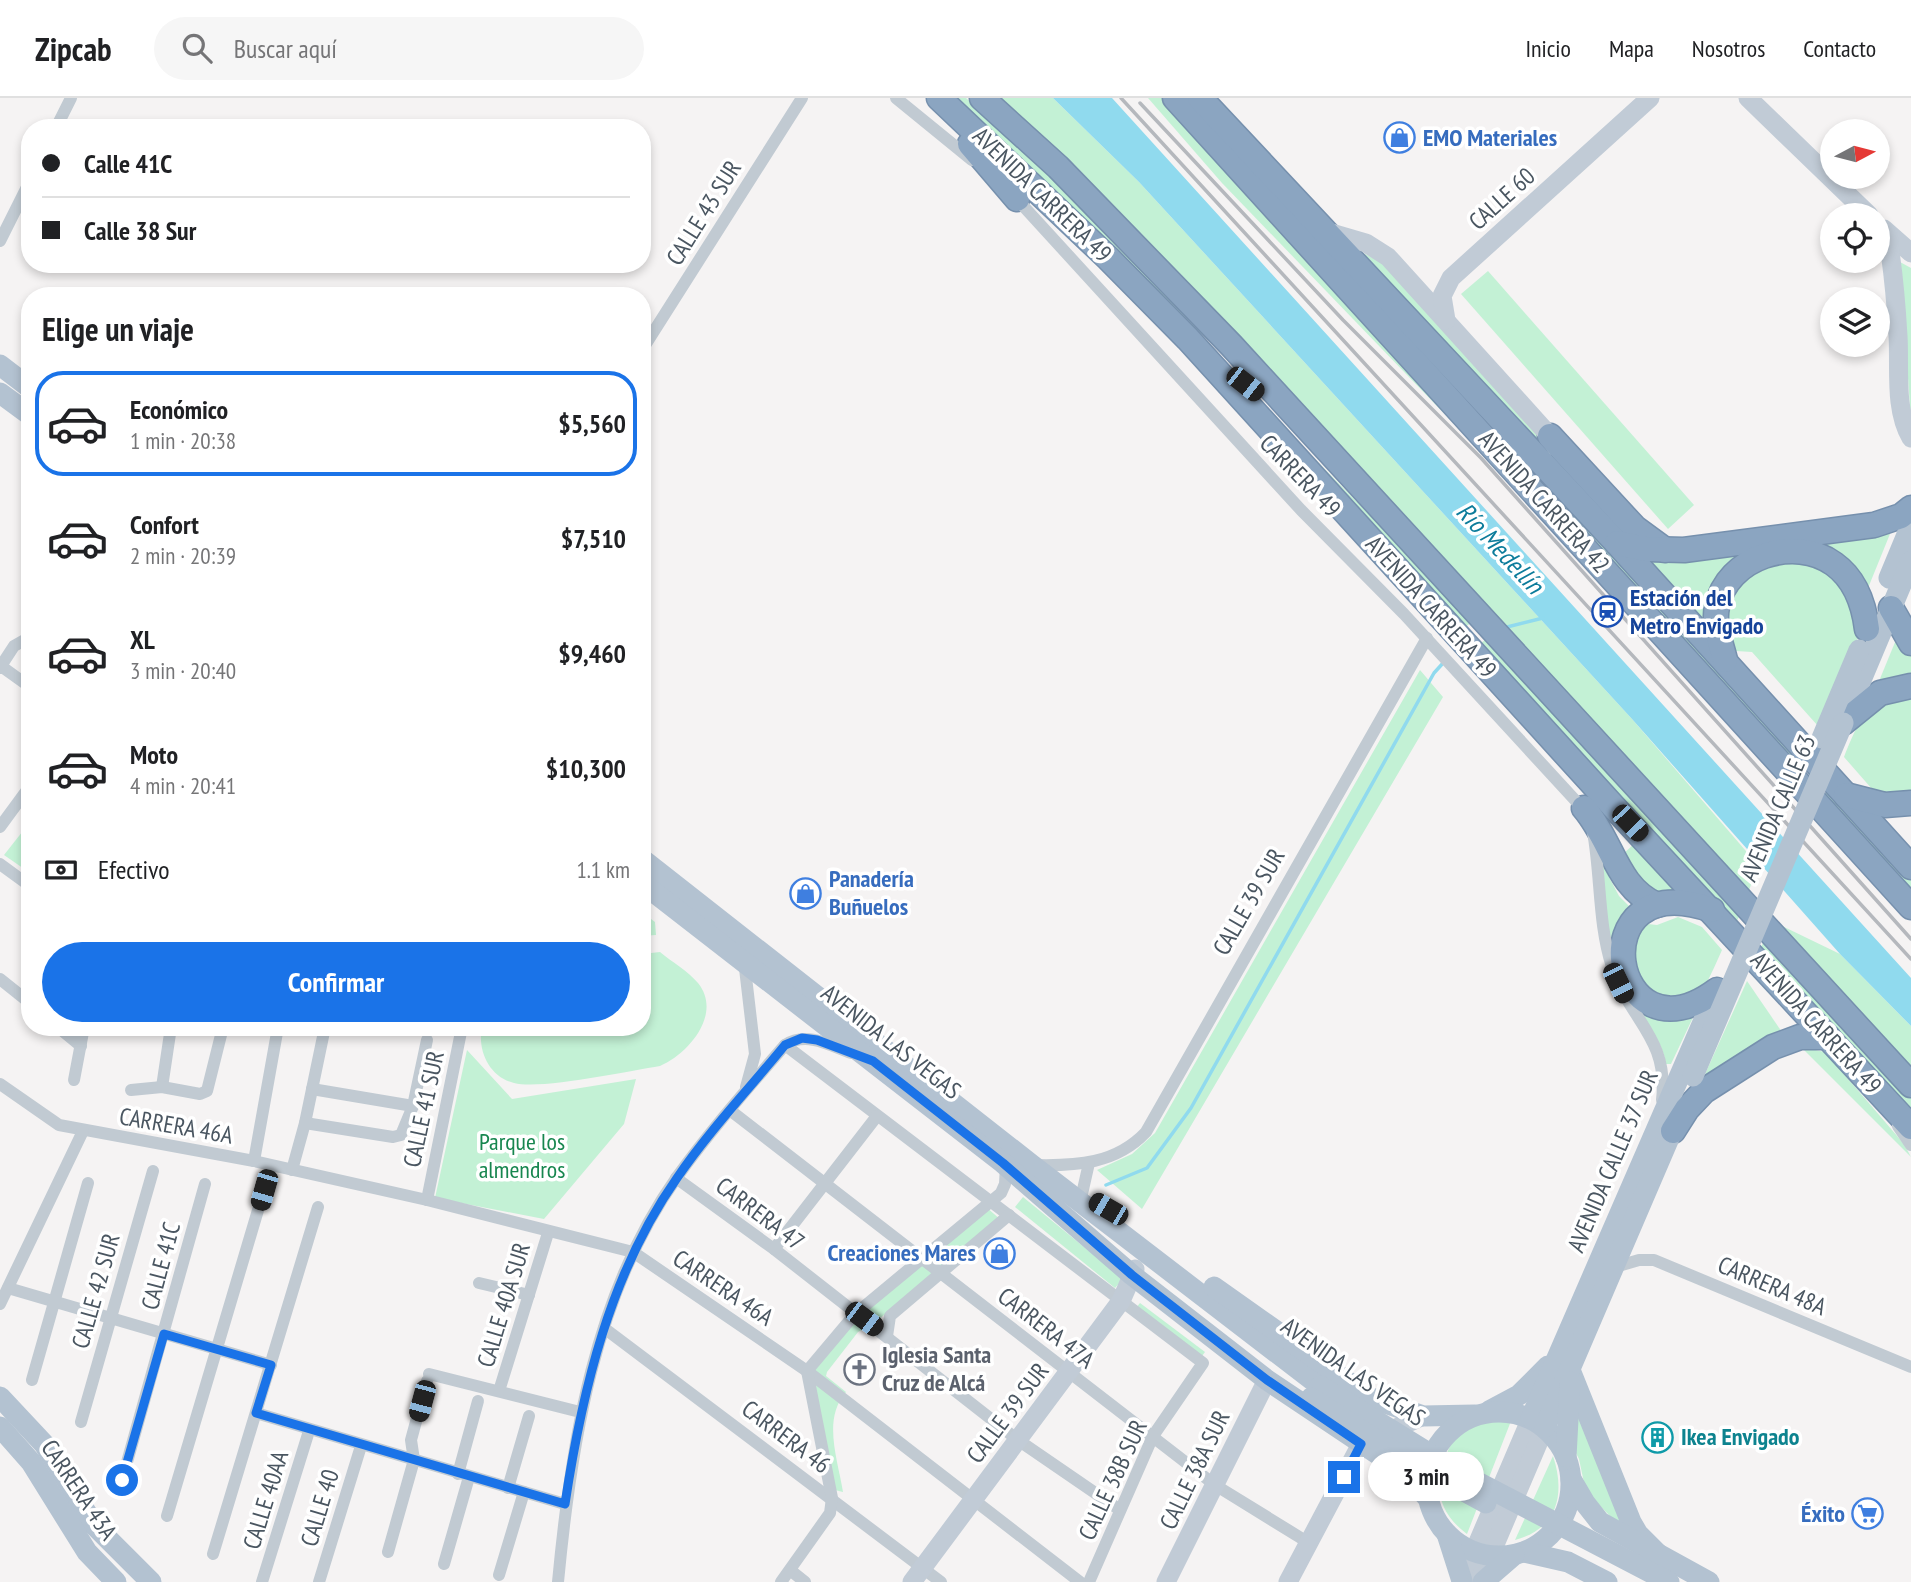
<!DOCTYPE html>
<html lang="es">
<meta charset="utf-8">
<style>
:root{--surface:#fff;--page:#f6f6f6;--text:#202124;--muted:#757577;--line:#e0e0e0;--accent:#1a73e8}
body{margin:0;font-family:"PT Sans Narrow",sans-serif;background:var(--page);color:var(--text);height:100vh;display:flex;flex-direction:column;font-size:26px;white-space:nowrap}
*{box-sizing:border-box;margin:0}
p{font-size:23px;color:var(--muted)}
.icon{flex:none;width:38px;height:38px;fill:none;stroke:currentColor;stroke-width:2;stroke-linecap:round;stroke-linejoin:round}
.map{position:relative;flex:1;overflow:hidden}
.panel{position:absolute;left:21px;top:189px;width:630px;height:749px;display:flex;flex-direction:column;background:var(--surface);border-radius:28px;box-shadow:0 4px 10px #0003}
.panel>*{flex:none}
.hud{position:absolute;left:21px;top:21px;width:630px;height:154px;border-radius:28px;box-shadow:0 4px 10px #0003;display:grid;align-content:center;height:154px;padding:0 21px;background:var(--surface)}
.needle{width:46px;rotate:83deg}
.buttons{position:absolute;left:1820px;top:21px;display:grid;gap:14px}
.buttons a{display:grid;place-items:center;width:70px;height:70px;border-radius:50%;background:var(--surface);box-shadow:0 4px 10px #0003;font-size:35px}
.end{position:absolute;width:32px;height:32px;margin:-16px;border:9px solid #1a73e8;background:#fff;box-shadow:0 0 0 4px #fff}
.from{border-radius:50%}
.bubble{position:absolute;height:49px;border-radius:24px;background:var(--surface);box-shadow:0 4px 10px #0003;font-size:23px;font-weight:600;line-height:49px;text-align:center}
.car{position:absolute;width:21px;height:42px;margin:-21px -10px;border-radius:9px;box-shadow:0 0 5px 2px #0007;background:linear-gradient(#222 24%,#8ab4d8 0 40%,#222 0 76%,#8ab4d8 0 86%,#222 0)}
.hud b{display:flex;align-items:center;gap:24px;height:66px;font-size:26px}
.hud b+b{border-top:2px solid var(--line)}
.hud i{width:18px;height:18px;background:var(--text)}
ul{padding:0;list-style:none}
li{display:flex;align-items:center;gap:21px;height:105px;margin:0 14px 10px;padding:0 7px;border:4px solid transparent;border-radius:28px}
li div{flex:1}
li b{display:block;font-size:26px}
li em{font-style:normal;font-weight:600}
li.selected{border-color:var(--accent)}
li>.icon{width:63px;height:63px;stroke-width:1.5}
h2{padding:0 21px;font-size:32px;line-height:84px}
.pay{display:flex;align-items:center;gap:18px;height:77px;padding:0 21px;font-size:26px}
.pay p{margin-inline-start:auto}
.button{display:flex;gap:14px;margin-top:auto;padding:14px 21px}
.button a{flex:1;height:80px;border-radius:42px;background:var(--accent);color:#fff;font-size:28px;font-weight:600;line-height:80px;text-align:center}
header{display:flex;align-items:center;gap:42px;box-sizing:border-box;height:98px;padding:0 35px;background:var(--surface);border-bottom:2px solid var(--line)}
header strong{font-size:33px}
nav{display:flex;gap:38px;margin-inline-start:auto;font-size:24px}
.search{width:490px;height:63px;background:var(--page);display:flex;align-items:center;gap:18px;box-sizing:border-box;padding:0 24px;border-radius:38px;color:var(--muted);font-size:26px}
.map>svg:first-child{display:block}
.green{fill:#c3f1d5}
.water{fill:#90daee}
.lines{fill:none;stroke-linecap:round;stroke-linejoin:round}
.stream{stroke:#90daee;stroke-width:3.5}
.highway-casing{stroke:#7690ad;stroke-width:27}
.street{stroke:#c1cad2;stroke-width:12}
.secondary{stroke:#c1cbd6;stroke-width:19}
.primary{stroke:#b3c2d1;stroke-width:21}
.highway{stroke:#8ba5c1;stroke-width:24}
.rail{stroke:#b5b8bd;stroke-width:3.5}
.primary-bridge{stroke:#b3c2d1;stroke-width:21}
.route{stroke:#1a73e8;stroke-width:9}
.labels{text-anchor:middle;stroke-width:7;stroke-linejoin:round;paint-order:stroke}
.shop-label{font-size:24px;font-weight:bold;fill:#366cbe;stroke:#fff;text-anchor:start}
.street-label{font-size:24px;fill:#4a5661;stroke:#fff}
.transit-label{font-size:24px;font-weight:bold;fill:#164399;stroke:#fff;text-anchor:start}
.park-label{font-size:24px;fill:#17864f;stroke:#fff}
.worship-label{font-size:24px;font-weight:bold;fill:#5b616d;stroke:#fff;text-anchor:start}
.culture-label{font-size:24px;font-weight:bold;fill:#0d838f;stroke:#fff;text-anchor:start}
.water-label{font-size:26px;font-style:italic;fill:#0c7c9b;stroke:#fff}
</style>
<header>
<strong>Zipcab</strong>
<div class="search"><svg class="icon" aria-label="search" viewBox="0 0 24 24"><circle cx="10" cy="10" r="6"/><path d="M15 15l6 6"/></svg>Buscar aquí</div>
<nav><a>Inicio</a><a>Mapa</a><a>Nosotros</a><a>Contacto</a></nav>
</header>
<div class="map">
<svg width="1911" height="1484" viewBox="0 0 1911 1484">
<rect width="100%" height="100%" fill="#f5f3f3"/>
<g class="green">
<polygon points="953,0 966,0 1098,121 1264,295"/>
<polygon points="995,0 1053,0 1139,84 1632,621 1758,767 1747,798"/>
<polygon points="1148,0 1162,0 1487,360 1222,85"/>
<polygon points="1348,148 1384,165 1543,340 1550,361"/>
<polygon points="1900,164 1911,170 1911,323"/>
<polygon points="1488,173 1694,407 1668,431 1461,196"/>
<polygon points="1375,210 1580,417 1804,662 1800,674"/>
<polygon points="1273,318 1473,523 1463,531"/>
<polygon points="1892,431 1866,495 1854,474 1755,452 1709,533 1644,460"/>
<polygon points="1811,463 1837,478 1862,531 1818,628 1752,554 1736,553 1725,528 1733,488 1765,464"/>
<polygon points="1898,537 1911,556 1911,581 1877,588"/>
<polygon points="1488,539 1741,814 1737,823 1478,548"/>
<polygon points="1420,572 1443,599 1142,1111 1097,1072 1132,1056 1155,1035"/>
<path d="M1911,597V698L1879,699L1844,659C1863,612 1864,613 1911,597Z"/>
<polygon points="1829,689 1911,781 1911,799 1823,701"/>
<polygon points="30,724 30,775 4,757"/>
<polygon points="1635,745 1688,798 1653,797 1621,758"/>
<path d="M1601,764L1619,798L1632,811L1616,845C1617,870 1631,913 1662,916C1673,917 1685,914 1696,913L1671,966H1666C1661,935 1635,914 1623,886C1607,848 1606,804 1601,764Z"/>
<polygon points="642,814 655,824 656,837 642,838"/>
<path d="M1678,819L1702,829L1722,852C1698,906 1701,902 1643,894L1629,846L1639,825L1657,827Z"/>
<polygon points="1772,823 1840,856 1911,928 1911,975"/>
<polygon points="1764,843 1911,1000 1911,1016 1761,849"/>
<path d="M660,854C672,864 688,873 698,885C723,916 688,956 660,968C628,973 541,992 514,985C489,979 477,952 482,929H642V856Z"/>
<polygon points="1747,883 1784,937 1701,985"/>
<polygon points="1801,949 1825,954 1904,1046 1911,1059"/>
<polygon points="467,952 512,1001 636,981 624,1026 544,1121 435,1100"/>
<polygon points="1023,1099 1123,1181 1115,1190 1015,1109"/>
<path d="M985,1108L1002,1123L874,1225L858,1234L827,1274L826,1278L846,1294C822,1321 838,1362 843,1394L831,1391L809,1273L855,1216Z"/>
<polygon points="1140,1205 1205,1254 1202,1258 1136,1210"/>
<polygon points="1573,1319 1584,1319 1624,1420 1619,1427 1586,1394 1579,1361 1572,1347"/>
<path d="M1496,1321L1511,1323L1467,1436C1439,1415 1433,1390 1446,1358C1449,1348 1455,1337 1464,1331C1473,1325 1486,1323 1496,1321Z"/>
<path d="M1553,1358C1566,1397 1557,1431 1515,1442Z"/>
</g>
<polygon class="water" points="1053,0 1112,0 1911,880 1911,928 1840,856 1632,621 1139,84"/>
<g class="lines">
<g class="stream">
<polyline points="1503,530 1543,520"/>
<polyline points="1106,1087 1147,1070 1191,1010 1434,575 1444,564"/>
</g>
<defs>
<g id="highway">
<polyline points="939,0 1108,160 1188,241 1612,707 1911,1029"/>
<polyline points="982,0 1058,69 1231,247 1911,987"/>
<polyline points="1175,0 1911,809"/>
<polyline points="1200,0 1617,445 1911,769"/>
<polyline points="970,46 1017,101"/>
<polyline points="1550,338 1635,430 1665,452"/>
<polyline points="1617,445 1646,451 1684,452 1874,427 1901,418 1911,410"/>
<polyline points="1891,510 1911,545"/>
<path d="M1725,562C1721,545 1713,526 1717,509C1726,459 1795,437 1834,466C1855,481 1864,507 1867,531"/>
<polyline points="1843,625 1880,595 1911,588"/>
<polyline points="1846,697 1885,707 1911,705"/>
<path d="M1584,710C1613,744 1616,789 1657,807"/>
<path d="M1712,812C1576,764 1610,972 1717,892"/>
<polyline points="1673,1033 1687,1011 1704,993 1773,949 1800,939 1828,939"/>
</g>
</defs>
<use href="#highway" class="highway-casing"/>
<g class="street">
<polyline points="896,0 972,62"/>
<polyline points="56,30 71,0"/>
<polyline points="1015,99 1301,412 1404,516 1586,714"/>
<polyline points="0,143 30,83"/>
<polyline points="642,252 802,0"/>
<polyline points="1,568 14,548 30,539"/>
<polyline points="0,570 1,568 30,589"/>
<polyline points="0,729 30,688"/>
<path d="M1593,734C1601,778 1598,826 1612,869C1629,922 1669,939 1662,1002"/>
<polyline points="0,766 30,788"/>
<polyline points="744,862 755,956 746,989"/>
<polyline points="0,881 30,905"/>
<polyline points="58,929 81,948"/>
<polyline points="785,947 1203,1265 1153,1338 1089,1484"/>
<polyline points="74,982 84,929"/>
<polyline points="0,986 59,1027 254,1063 427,1102 633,1154 807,1273 1080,1484"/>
<polyline points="162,989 171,929"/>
<polyline points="312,991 413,1008"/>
<polyline points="131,992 162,989 200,996 207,993 223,929"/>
<polyline points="731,1013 1215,1387 1309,1445"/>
<polyline points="305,1025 393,1039 401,1037 413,1008 427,942"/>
<polyline points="1898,1028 1911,1047"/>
<polyline points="254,1063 278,929"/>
<path d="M1035,1067C1076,1068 1116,1066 1146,1034L1427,540"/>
<polyline points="292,1072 305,1025 325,929"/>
<polyline points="676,1080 774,1151 1018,1342 1120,1412"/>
<polyline points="1082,1096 1089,1065"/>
<polyline points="427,1102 462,929"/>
<polyline points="774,1151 877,1018"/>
<polyline points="1615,1169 1639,1162 1654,1162 1911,1269"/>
<polyline points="479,1185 529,1197"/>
<polyline points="8,1190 271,1267"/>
<polyline points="0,1206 83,1033"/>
<polyline points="604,1230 941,1484"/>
<polyline points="887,1238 890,1218 1009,1117"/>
<polyline points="429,1276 580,1314"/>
<polyline points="32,1282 88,1085"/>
<polyline points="499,1293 548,1135"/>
<polyline points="256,1315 565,1406"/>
<polyline points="81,1324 153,1073"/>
<polyline points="458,1376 478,1303"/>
<polyline points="122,1382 205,1086"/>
<polyline points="508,1390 529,1318"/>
<polyline points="167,1418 264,1092"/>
<polyline points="388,1454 414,1362 411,1342 427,1283"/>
<polyline points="213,1456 318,1109"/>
<polyline points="444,1466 469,1379"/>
<polyline points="790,1472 805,1484"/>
<polyline points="499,1477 524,1394"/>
<polyline points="262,1484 309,1333"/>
<polyline points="319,1484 361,1348"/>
<path d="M558,1484C571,1345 594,1196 677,1079C710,1033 748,990 785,947C806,933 830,947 851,955"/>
<polyline points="781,1484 830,1415 832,1400 807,1273 855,1216 1001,1095 1005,1086 1006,1067"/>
</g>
<g class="secondary">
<polyline points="1748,0 1869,117"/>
<polyline points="1884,131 1911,155"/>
<polyline points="1325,133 1366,145 1388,159 1550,338 1556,349"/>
<path d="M1887,135C1893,169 1896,203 1898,238C1900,270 1894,311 1911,340"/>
<polyline points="1446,222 1442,198 1451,180 1650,0"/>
<polyline points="912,1484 1121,1203 1135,1171"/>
<polyline points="1166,1484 1267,1282"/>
<polyline points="1288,1484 1361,1346 1423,1318"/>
<polyline points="1461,1484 1531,1320"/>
<polyline points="1479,1484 1545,1329"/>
</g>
<g class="primary">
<polyline points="0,267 30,290"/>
<polyline points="0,295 30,317"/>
<polyline points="1889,480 1911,427"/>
<polyline points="1843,625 1911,463"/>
<polyline points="642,761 1032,1067 1320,1288"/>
<polyline points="642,785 1003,1065 1132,1177 1267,1282 1403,1373 1428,1400"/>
<polyline points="1214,1189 1371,1300 1423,1318 1475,1317"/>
<polyline points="1570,1272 1631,1424 1638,1436 1660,1458"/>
<polyline points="0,1299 44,1346 94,1427 151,1484"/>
<polyline points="1489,1313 1519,1297 1548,1268"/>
<circle cx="1499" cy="1386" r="72"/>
<polyline points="1531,1320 1717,892"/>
<polyline points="0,1329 31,1364 87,1454 116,1484"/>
<polyline points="1545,1329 1678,1019"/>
<polyline points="1566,1359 1570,1284"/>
<polyline points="1571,1381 1585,1405 1600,1424 1709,1484"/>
<polyline points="1447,1436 1462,1483"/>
<polyline points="1524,1454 1568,1464 1607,1484"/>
<polyline points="1483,1484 1514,1457"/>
</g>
<use href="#highway" class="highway"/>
<g class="rail">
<polyline points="1121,0 1911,861"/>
<polyline points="1140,5 1343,222 1481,360 1911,841"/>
</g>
<g class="primary-bridge">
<polyline points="1822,640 1859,552"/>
<polyline points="1693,978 1843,625"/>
<polyline points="1320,1288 1464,1377 1669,1484"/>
<polyline points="1311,1300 1409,1363 1486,1405"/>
</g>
</g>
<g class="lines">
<path class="route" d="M122,1382L164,1236L271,1267L256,1315L565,1406C582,1293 610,1175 677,1080C709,1033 749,991 785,947L802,940L817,942L873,963L1003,1065L1132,1177L1267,1282L1361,1346L1344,1379"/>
</g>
<defs>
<symbol id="shop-ring" viewBox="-11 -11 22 22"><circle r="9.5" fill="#fff" stroke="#3f7fe0" stroke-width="1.5"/><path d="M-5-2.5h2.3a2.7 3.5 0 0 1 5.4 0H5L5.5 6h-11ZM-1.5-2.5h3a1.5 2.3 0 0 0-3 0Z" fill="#3f7fe0"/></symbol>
<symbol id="station-ring" viewBox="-11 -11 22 22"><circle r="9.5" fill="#fff" stroke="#1a4fb4" stroke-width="1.5"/><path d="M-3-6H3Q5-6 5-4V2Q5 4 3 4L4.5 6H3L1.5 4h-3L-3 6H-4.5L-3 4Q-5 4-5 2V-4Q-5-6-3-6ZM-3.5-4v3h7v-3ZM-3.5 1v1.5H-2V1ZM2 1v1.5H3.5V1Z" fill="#1a4fb4"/></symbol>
<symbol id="church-ring" viewBox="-11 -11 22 22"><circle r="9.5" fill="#fff" stroke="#6b7280" stroke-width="1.5"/><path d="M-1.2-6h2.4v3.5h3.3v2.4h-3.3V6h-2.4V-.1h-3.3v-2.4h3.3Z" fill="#6b7280"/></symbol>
<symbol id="building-ring" viewBox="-11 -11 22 22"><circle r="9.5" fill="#fff" stroke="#0f9aa8" stroke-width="1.5"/><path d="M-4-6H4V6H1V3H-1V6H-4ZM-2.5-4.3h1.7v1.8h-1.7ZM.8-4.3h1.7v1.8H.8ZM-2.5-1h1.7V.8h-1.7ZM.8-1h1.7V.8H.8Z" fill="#0f9aa8"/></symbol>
<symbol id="supermarket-ring" viewBox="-11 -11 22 22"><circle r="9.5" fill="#fff" stroke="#3f7fe0" stroke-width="1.5"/><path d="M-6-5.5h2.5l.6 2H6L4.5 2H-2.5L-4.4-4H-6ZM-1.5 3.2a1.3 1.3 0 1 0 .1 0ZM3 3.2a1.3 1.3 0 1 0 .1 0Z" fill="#3f7fe0"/></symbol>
</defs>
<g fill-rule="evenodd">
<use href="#shop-ring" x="1382" y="22" width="35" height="35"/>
<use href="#station-ring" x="1590" y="496" width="35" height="35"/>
<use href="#shop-ring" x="788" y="778" width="35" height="35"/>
<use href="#shop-ring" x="982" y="1138" width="35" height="35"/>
<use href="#church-ring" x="842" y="1254" width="35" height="35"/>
<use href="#building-ring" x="1640" y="1322" width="35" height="35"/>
<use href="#supermarket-ring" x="1850" y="1398" width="35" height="35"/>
</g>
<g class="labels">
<g class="shop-label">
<text x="1423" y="48">EMO Materiales</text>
<text x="829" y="789">Panadería<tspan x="829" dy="28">Buñuelos</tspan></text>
<text x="976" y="1163" text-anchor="end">Creaciones Mares</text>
<text x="1845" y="1424" text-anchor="end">Éxito</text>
</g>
<g class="street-label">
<text transform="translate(1042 97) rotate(44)" y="8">AVENIDA CARRERA 49</text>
<text transform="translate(1502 101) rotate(-42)" y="8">CALLE 60</text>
<text transform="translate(704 115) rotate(-58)" y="8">CALLE 43 SUR</text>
<text transform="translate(1300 378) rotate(46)" y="8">CARRERA 49</text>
<text transform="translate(1544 404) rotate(48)" y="8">AVENIDA CARRERA 42</text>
<text transform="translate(1431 509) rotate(48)" y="8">AVENIDA CARRERA 49</text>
<text transform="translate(1778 710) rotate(-67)" y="8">AVENIDA CALLE 63</text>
<text transform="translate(1249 804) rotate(-60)" y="8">CALLE 39 SUR</text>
<text transform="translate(1816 925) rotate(48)" y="8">AVENIDA CARRERA 49</text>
<text transform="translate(891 944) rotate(38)" y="8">AVENIDA LAS VEGAS</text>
<text transform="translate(424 1011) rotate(-78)" y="8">CALLE 41 SUR</text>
<text transform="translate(176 1028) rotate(10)" y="8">CARRERA 46A</text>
<text transform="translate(1613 1063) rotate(-67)" y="8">AVENIDA CALLE 37 SUR</text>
<text transform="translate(760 1116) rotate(37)" y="8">CARRERA 47</text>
<text transform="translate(161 1168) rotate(-75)" y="8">CALLE 41C</text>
<text transform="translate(1772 1188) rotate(23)" y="8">CARRERA 48A</text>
<text transform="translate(723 1190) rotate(34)" y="8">CARRERA 46A</text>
<text transform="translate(96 1193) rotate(-74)" y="8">CALLE 42 SUR</text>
<text transform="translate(504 1207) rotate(-73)" y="8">CALLE 40A SUR</text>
<text transform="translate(1046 1230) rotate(38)" y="8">CARRERA 47A</text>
<text transform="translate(1353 1274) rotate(35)" y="8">AVENIDA LAS VEGAS</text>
<text transform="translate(1008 1315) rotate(-53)" y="8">CALLE 39 SUR</text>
<text transform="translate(786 1339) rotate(37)" y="8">CARRERA 46</text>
<text transform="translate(1195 1372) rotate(-64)" y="8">CALLE 38A SUR</text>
<text transform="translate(1113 1382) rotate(-65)" y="8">CALLE 38B SUR</text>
<text transform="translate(79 1392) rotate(56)" y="8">CARRERA 43A</text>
<text transform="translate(266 1402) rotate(-73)" y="8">CALLE 40AA</text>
<text transform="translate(320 1410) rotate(-73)" y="8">CALLE 40</text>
</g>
<g class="transit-label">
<text x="1630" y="508">Estación del<tspan x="1630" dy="28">Metro Envigado</tspan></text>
</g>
<g class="park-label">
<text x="522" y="1052">Parque los<tspan x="522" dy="28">almendros</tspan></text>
</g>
<g class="worship-label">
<text x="882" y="1265">Iglesia Santa<tspan x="882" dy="28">Cruz de Alcá</tspan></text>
</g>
<g class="culture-label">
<text x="1681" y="1347">Ikea Envigado</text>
</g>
<g class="water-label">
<text transform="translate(1500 450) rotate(47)" y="9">Río Medellín</text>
</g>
</g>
</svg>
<div class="buttons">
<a><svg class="needle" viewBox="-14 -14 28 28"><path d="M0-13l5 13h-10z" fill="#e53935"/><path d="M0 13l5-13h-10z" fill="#757577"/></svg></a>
<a><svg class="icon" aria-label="locate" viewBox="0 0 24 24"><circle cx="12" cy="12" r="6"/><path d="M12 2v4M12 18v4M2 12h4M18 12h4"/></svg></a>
<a><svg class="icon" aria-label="layers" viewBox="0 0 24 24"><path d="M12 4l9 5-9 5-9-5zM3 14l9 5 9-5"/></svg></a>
</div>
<i class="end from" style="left:122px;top:1382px"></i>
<i class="end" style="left:1344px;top:1379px"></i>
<div class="bubble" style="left:1368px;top:1354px;width:116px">3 min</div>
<i class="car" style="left:1245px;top:286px;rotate:128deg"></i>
<i class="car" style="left:1630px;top:725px;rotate:136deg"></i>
<i class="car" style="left:1618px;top:885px;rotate:154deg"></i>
<i class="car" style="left:264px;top:1092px;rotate:196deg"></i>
<i class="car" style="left:1108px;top:1111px;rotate:300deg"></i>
<i class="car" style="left:864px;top:1221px;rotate:127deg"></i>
<i class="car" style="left:422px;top:1303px;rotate:195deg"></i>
<div class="hud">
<b><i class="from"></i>Calle 41C</b>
<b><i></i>Calle 38 Sur</b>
</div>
<section class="panel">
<h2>Elige un viaje</h2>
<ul>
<li class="selected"><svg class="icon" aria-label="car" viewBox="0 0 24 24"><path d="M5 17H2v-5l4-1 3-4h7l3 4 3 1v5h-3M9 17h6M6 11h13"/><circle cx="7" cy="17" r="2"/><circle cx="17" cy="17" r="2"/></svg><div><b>Económico</b><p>1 min · 20:38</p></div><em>$5,560</em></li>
<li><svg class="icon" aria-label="car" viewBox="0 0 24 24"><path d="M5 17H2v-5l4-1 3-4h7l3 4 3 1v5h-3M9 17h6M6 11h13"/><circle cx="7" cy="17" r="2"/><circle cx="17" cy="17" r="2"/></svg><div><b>Confort</b><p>2 min · 20:39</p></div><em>$7,510</em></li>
<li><svg class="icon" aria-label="car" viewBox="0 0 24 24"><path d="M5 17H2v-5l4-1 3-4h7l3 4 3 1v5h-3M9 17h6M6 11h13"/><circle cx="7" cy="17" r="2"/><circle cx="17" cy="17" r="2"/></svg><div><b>XL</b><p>3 min · 20:40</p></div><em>$9,460</em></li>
<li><svg class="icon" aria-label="car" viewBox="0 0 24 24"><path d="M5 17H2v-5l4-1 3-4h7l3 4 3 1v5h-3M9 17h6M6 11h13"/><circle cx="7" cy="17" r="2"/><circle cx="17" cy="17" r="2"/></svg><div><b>Moto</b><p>4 min · 20:41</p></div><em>$10,300</em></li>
</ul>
<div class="pay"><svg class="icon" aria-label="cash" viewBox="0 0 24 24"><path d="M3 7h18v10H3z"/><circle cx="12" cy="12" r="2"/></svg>Efectivo<p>1.1 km</p></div>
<div class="button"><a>Confirmar</a></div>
</section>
</div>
